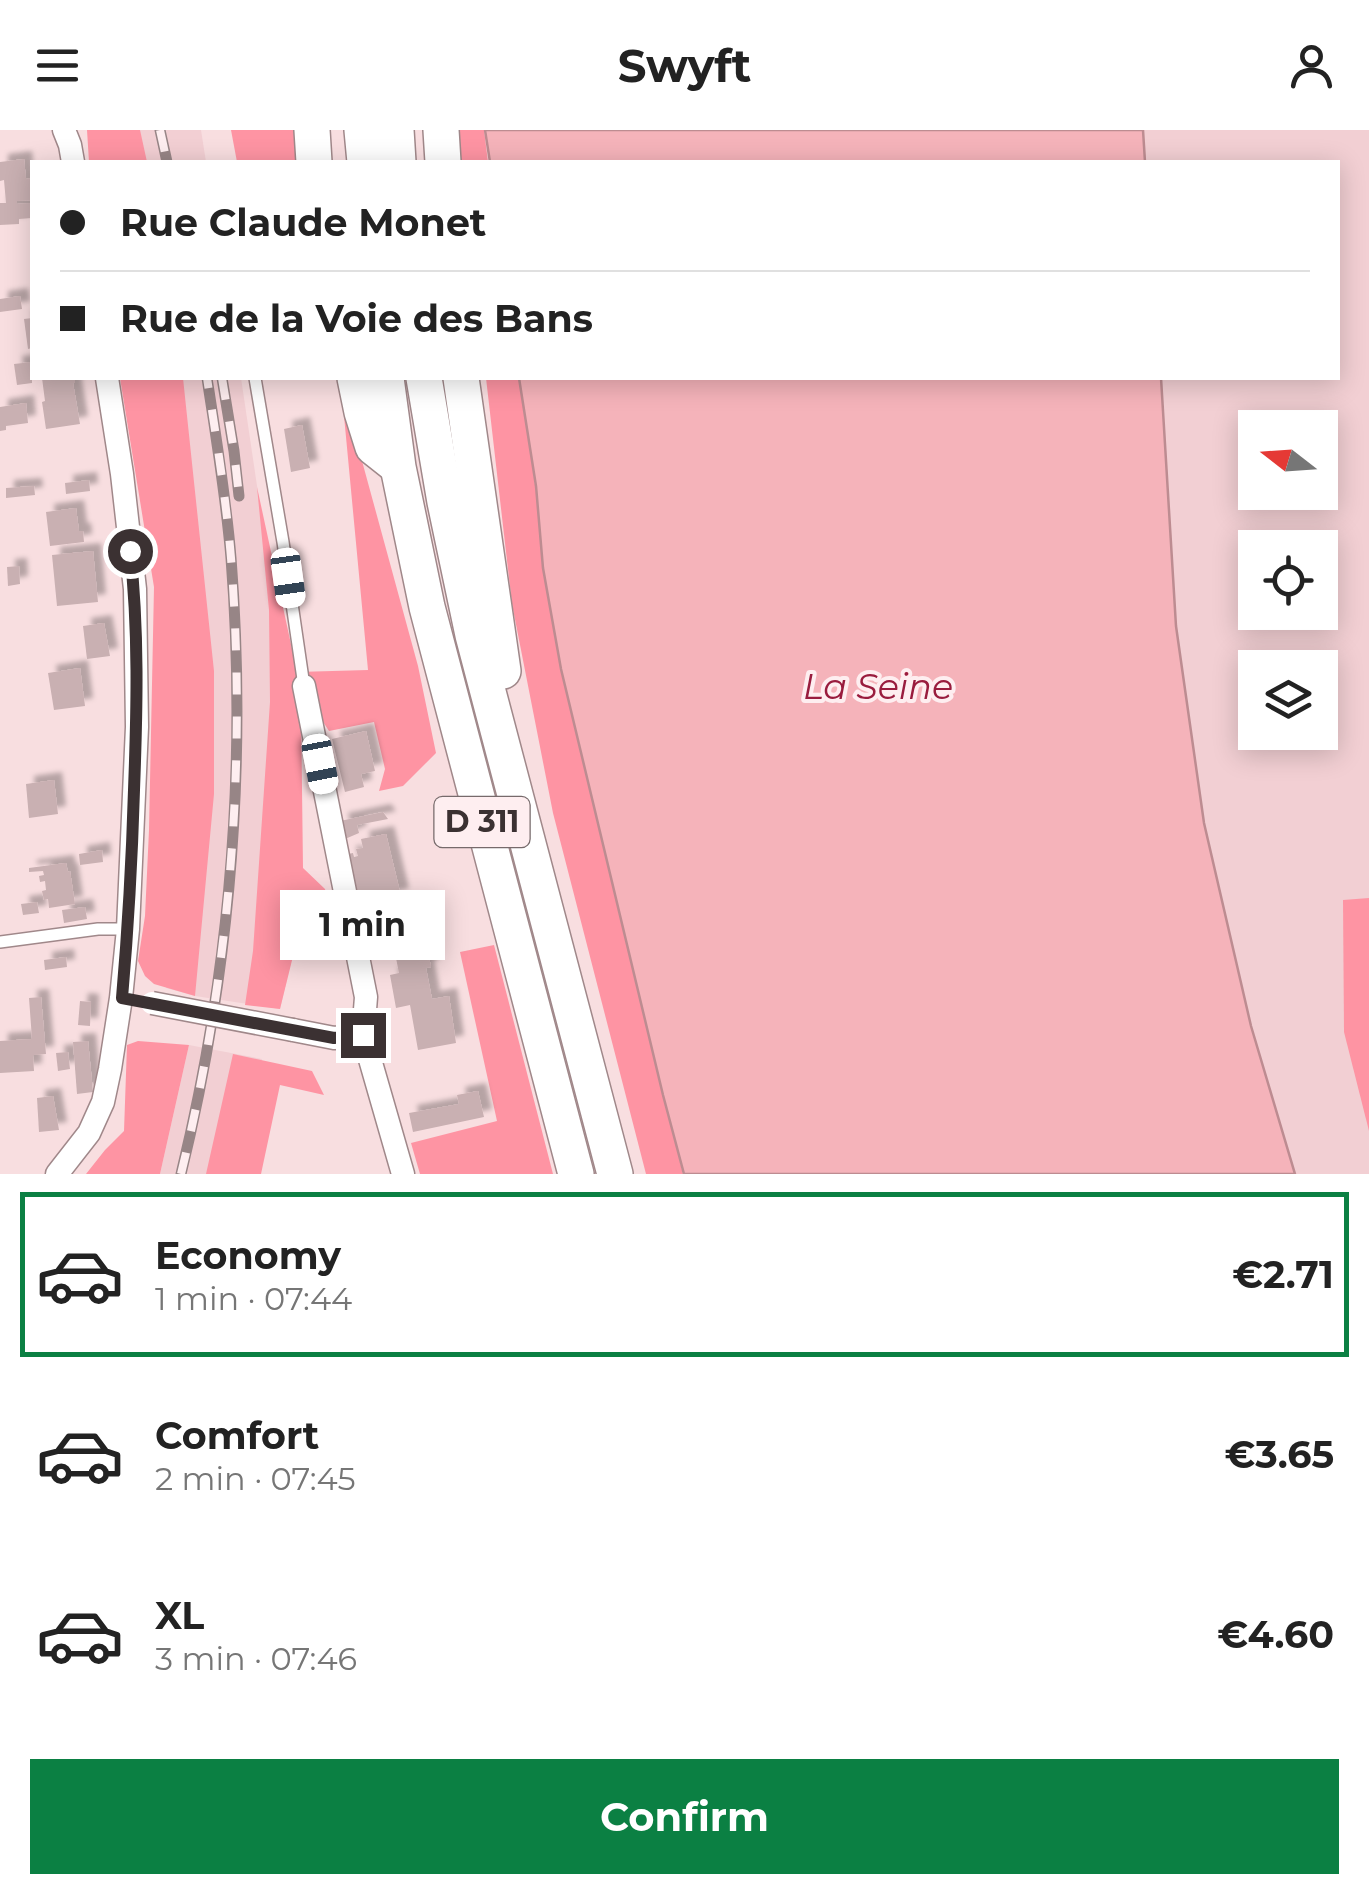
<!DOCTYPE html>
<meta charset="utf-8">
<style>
:root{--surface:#fff;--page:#f6f6f6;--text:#222;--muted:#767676;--line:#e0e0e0;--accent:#0b8043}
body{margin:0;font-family:Montserrat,sans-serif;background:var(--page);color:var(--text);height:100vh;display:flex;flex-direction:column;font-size:38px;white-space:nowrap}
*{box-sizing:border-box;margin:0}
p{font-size:32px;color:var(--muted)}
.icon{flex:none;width:55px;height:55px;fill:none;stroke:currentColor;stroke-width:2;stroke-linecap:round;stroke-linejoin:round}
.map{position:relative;height:1044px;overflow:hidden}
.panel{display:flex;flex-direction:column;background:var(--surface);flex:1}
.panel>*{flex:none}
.hud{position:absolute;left:30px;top:30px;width:1310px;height:220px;border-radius:0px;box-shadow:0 5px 25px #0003;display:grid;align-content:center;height:220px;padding:0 30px;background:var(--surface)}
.needle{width:65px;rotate:287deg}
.fabs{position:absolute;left:1238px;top:280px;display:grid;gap:20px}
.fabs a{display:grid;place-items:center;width:100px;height:100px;border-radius:0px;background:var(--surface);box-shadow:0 5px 25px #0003;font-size:50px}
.end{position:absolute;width:45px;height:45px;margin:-22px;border:12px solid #3b3132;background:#fff;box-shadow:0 0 0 5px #fff}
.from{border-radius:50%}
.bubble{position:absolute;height:70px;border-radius:0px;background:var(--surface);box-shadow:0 5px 25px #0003;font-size:32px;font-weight:700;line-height:70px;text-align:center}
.car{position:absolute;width:30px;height:60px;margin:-30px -15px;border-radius:12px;box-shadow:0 0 8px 2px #0007;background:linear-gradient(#fff 24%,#345 0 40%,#fff 0 76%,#345 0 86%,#fff 0)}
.hud b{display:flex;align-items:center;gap:35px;height:95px;font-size:38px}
.hud b+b{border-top:2px solid var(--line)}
.hud i{width:25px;height:25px;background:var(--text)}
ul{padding:18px 0 0;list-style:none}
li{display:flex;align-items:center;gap:30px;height:165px;margin:0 20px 15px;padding:0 10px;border:5px solid transparent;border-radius:0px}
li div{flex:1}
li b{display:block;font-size:38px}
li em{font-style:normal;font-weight:700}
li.on{border-color:var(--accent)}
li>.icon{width:90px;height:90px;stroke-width:1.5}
.button{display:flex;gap:20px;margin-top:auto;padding:20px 30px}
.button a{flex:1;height:115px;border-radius:0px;background:var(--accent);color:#fff;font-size:40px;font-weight:700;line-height:115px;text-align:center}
header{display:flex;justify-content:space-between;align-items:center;height:130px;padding:0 30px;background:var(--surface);font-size:45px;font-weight:700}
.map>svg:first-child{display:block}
.built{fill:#f2cfd3;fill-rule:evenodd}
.green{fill:#fe94a3}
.water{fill:#f5b3ba;stroke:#bd8c91;stroke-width:2.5}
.building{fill:#c9b0b2;filter:url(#shadow)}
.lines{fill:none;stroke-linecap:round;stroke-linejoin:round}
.lane-casing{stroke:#a0888a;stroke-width:14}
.street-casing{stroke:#a0888a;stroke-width:25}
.primary-casing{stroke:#a0888a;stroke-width:38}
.lane{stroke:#fff;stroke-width:11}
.street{stroke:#fff;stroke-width:22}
.primary{stroke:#fff;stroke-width:35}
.rail-casing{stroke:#978586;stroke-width:11}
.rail{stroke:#feeef0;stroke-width:8;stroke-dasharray:22;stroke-linecap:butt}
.street-bridge-casing{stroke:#a0888a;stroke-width:25;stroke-linecap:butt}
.street-bridge{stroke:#fff;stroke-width:22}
.route{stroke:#3b3132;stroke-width:12}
.labels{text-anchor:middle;stroke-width:8;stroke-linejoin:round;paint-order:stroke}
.shield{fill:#feeef0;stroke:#766a6b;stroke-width:2.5}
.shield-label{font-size:30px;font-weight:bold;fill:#3b3132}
.water-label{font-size:35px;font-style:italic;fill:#991c3e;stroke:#feeef0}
</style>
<header><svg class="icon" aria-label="menu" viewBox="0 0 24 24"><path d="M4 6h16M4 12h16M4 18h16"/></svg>Swyft<svg class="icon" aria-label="person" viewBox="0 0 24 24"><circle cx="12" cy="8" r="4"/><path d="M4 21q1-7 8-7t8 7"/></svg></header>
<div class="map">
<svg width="1369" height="1044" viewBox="0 0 1369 1044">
<defs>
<filter id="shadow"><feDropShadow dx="8" dy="-8" stdDeviation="2.5" flood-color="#0004"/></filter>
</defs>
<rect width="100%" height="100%" fill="#f8dee0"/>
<g class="built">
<polygon points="102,0 201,0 206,32 100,32"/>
<path d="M1143,0H1369V1044H1295L1251,896L1204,693L1176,497L1161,248H1338V32H1145ZM1255,298H1320V362H1255ZM1255,418H1320V482H1255ZM1255,538H1320V602H1255Z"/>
<polygon points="128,248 241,248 291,585 291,832 280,879 195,866 166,858 185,691"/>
<polygon points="189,915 262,929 236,1044 160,1044"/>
</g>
<g class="green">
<polygon points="87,0 140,0 147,32 89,32"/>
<polygon points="231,0 299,0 301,32 237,32"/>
<polygon points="456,0 484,0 488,32 460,32"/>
<polygon points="120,248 183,248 214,541 214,664 195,866 154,854 145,846 138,831 145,786 149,700 154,457"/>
<polygon points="486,248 520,248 561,539 683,1044 646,1044 553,683 512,474"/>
<polygon points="341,254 418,536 436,623 403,656 379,661 385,639 374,592 329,601 318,584 301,579 303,738 325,759 338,807 315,812 297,810 280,879 245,875 253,821 270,572 269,480 257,357 297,542 368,540"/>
<polygon points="1369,768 1369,1001 1344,902 1343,770"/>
<polygon points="494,815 553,1044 420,1044 411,1013 497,991 460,822"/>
<polygon points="138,911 189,915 160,1044 86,1044 105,1020 124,1001 127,915"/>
<polygon points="233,924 312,941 324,965 280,955 261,1044 206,1044"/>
</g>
<g class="water">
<polygon points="485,0 1143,0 1145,32 490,32"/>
<polygon points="519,248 1161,248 1176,496 1204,693 1251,896 1295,1044 684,1044 663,965 561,539 543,438 536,356"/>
</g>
<g class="building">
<polygon points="24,29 26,49 32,48 32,70 17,71 17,74 32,73 32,88 19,89 19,94 0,95 0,73 6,73 4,50 0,51 0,32"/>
<polygon points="20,166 22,179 0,182 0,169"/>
<polygon points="32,188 32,218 28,219 24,189"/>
<polygon points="32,232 32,253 17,255 14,234"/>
<polygon points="42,248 75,248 75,253 73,253 80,294 46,299 42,272 45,271"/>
<polygon points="26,273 28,293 6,296 6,300 0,301 0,277"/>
<polygon points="302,295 310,338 291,342 284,299"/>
<polygon points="89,350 90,361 66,364 65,353"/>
<polygon points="34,356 35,365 6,368 6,358"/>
<polygon points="76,378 79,401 83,401 84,412 50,416 46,382"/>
<polygon points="93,421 98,472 57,476 52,425"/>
<polygon points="19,436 20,454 8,456 7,437"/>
<polygon points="104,493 110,526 87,529 83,496"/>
<polygon points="80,538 85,576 54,580 48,543"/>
<polygon points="366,601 375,641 361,644 364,657 345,662 332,609"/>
<polygon points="54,650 58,684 29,688 26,654"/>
<polygon points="383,682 388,689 357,695 359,703 345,709 340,691"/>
<polygon points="386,704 401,766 361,776 348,724 353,723 354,727 358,726 356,719 363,718 361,709"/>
<polygon points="102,720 103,732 80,735 79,724"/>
<polygon points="66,733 68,742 70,741 75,774 49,778 48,769 44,770 42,761 46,760 45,751 40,752 39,746 44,745 43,741 29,742 29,738"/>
<polygon points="37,772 39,783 23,785 21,774"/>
<polygon points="403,774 410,804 424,801 431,837 426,838 432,869 449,866 456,913 418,920 410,875 396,878 390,845 399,843 392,808 371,813 366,794 393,788 390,778"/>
<polygon points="85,777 87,789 64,793 62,780"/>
<polygon points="66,827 67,837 45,840 44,830"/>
<polygon points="41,867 46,924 33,925 34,941 0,943 0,911 32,909 29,868"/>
<polygon points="80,871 91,872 90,896 78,895"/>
<polygon points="88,911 93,962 77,964 73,912"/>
<polygon points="68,922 70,939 58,941 56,923"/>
<polygon points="478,961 484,987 413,1002 409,983 459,974 457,965"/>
<polygon points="53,966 59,1000 39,1002 37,968"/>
</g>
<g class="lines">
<defs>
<g id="lane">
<polyline points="255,248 283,412 304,556"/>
<polyline points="0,812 98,799 128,799"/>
</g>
<g id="street">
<polyline points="64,0 70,15 73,32"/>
<polyline points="304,556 366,867 363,905 403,1044"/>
<polyline points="293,900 334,908 363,905"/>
<polyline points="57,1044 89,1003 103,972 110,939 121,868 128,799 137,597 135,459 122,344 107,248"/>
</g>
<g id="primary">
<polyline points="312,0 314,32"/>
<polyline points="362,0 365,32"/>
<polyline points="396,0 398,32"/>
<polyline points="441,0 443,32"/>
<polyline points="355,248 362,282 373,317 397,336"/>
<polyline points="386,248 398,337 427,477 576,1044"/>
<polyline points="424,248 445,372 473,505 615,1044"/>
<polyline points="461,248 503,541"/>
</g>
</defs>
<use href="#lane" class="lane-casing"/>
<use href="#street" class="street-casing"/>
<use href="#primary" class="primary-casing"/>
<use href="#lane" class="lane"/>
<use href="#street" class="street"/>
<use href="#primary" class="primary"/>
<defs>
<g id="rail">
<polyline points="160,0 167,32"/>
<polyline points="222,248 234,321 239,366"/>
<path d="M181,1044C230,843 247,634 231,428C226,367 216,307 207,248"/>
</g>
</defs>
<use href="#rail" class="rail-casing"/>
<use href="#rail" class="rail"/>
<defs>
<polyline id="street-bridge" points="152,873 293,900"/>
</defs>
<use href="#street-bridge" class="street-bridge-casing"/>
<use href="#street-bridge" class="street-bridge"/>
</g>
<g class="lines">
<path class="route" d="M130,421C139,500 137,580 134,660C132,729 128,799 122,868L334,908L363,905"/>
</g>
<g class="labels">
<rect class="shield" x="434.5" y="667" width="95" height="50" rx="8"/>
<g class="shield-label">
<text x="482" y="702">D 311</text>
</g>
<g class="water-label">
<text x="878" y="569">La Seine</text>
</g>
</g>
</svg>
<div class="fabs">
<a><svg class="needle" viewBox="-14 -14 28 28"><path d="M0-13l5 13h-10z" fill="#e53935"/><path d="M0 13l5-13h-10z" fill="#767676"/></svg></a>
<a><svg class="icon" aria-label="locate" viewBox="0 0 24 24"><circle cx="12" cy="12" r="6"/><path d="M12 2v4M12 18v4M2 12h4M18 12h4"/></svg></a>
<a><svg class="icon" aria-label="layers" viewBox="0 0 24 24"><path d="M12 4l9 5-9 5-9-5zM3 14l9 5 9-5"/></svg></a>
</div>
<i class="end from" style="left:130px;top:421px"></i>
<i class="end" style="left:363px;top:905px"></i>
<div class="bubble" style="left:280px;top:760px;width:165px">1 min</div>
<i class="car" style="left:288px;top:448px;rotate:172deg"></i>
<i class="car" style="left:320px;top:634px;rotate:169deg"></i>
<div class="hud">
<b><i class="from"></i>Rue Claude Monet</b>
<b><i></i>Rue de la Voie des Bans</b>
</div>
</div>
<section class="panel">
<ul>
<li class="on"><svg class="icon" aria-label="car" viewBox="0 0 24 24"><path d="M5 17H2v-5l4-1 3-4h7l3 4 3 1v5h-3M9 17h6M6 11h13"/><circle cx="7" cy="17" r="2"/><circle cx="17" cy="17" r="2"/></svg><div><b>Economy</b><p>1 min · 07:44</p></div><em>€2.71</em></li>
<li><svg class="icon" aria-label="car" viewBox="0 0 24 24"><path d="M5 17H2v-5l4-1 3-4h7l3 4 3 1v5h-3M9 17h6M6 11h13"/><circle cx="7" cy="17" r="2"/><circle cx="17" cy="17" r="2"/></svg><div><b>Comfort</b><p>2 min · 07:45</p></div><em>€3.65</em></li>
<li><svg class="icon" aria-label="car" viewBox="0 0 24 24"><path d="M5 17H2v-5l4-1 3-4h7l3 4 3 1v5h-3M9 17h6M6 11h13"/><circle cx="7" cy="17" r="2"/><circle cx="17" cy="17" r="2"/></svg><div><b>XL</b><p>3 min · 07:46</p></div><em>€4.60</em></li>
</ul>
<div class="button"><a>Confirm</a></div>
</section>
